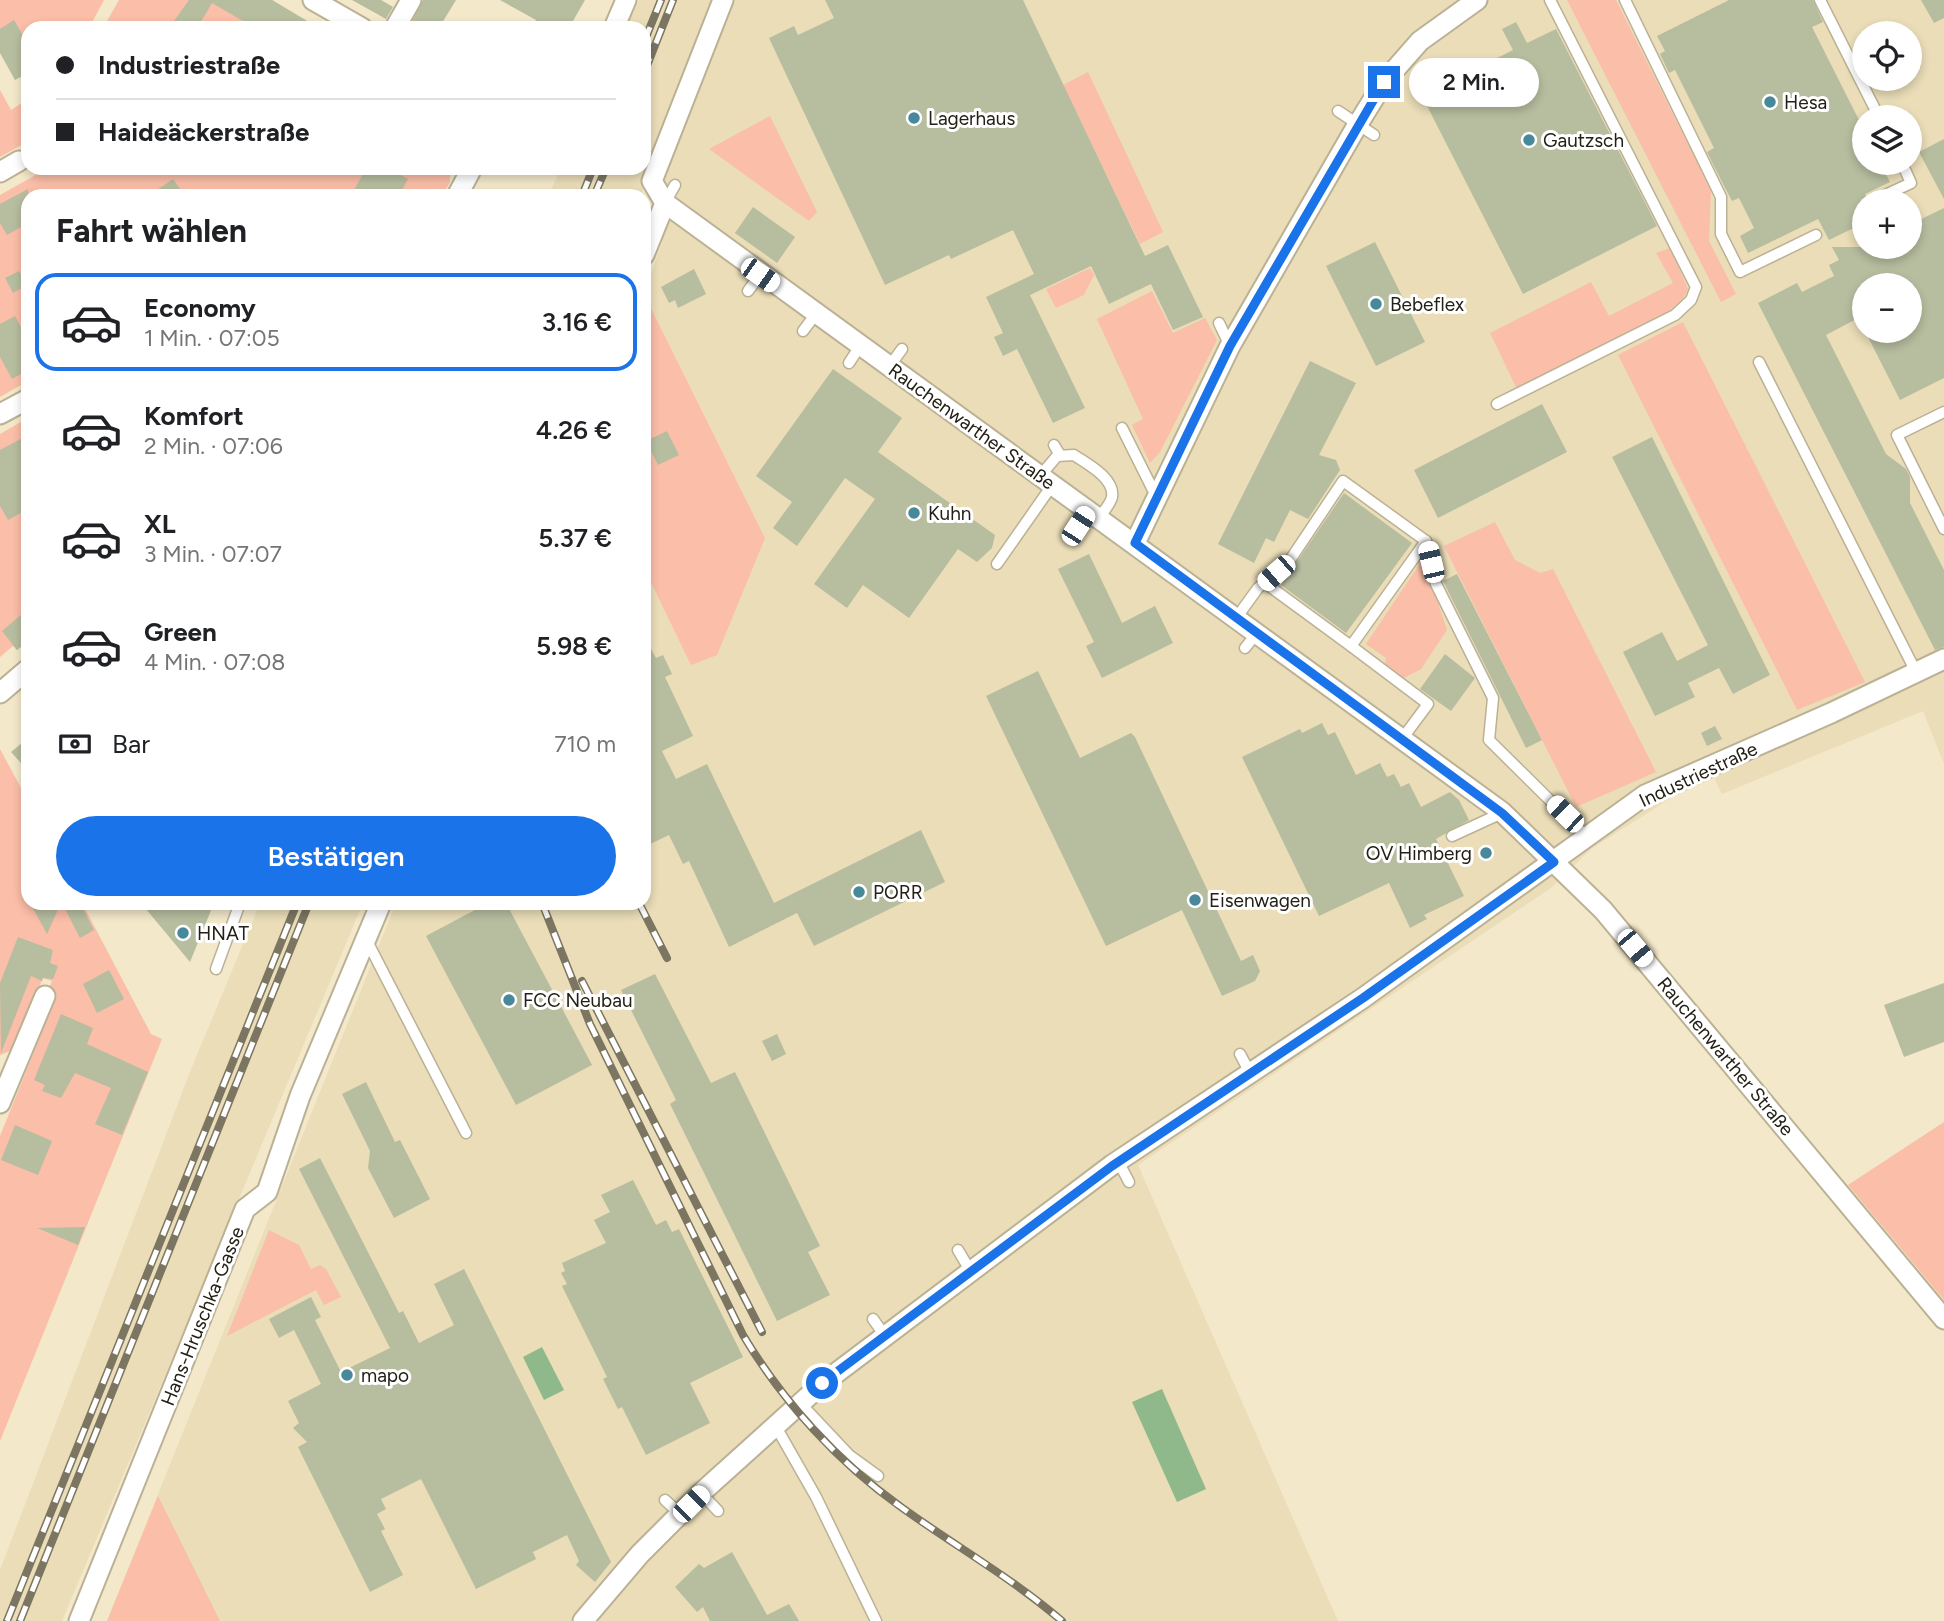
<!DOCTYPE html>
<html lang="de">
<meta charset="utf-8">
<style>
:root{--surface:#fff;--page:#f2f2f2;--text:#202124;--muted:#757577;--line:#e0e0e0;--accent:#1a73e8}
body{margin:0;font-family:Figtree,sans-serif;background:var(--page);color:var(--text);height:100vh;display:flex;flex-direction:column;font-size:26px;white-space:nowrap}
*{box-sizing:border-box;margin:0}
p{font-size:23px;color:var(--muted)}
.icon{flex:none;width:38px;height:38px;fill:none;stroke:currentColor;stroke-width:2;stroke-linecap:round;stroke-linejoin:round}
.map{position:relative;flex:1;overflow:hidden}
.side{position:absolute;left:21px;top:189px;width:630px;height:721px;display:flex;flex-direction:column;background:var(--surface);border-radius:21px;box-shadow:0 4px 10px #0003}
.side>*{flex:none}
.top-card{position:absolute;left:21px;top:21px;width:630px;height:154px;border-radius:21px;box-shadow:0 4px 10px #0003;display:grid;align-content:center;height:154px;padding:0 35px;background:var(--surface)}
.fabs{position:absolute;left:1852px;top:21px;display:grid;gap:14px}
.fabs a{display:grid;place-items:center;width:70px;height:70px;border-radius:50%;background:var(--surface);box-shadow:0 4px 10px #0003;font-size:35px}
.end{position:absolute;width:32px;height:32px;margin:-16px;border:9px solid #1a73e8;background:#fff;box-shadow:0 0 0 4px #fff}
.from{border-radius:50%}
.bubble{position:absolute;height:49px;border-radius:24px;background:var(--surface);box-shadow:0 4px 10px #0003;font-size:23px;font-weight:600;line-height:49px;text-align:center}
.car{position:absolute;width:21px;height:42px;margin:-21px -10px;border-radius:9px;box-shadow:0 0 5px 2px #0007;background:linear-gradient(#fff 24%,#345 0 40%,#fff 0 76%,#345 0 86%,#fff 0)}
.top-card b{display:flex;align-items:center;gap:24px;height:66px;font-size:26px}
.top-card b+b{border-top:2px solid var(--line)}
.top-card i{width:18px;height:18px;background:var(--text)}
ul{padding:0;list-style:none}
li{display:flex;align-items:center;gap:21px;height:98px;margin:0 14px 10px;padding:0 21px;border:4px solid transparent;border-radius:21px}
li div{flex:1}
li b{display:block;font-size:26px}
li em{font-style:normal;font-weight:600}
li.selected{border-color:var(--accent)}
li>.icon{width:63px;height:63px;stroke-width:1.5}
h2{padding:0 35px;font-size:32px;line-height:84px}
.pay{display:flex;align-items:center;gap:18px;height:77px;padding:0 35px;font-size:26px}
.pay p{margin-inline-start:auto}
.cta{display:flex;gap:14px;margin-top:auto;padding:14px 35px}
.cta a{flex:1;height:80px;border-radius:42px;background:var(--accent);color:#fff;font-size:28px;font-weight:600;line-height:80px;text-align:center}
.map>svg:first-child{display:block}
.built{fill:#eaddb8;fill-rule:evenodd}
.green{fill:#fbbea8}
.water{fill:#8fb98a}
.building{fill:#b7bd9f}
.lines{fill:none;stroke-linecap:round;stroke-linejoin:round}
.service-casing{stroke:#bbb194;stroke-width:13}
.minor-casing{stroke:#bbb194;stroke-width:23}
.service{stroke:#fff;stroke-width:10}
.minor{stroke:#fff;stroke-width:19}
.rail-casing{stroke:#7b7562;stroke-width:8}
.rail{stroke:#fff;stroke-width:5;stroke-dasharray:16;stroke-linecap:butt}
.route{stroke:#1a73e8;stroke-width:9}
.poi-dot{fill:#47899b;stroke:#fff;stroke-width:2.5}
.labels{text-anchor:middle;stroke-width:6;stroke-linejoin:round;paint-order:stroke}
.poi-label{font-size:19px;fill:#232015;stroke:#fff;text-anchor:start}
.street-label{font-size:19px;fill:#232015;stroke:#fff}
</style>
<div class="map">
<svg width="1944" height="1621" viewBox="0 0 1944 1621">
<rect width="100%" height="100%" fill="#f3e8ca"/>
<g class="built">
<path d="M639,0H1944V764L1923,711L1722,794L1714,778L1671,798L1591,849L1551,888L1138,1165L1338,1621H107L396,903H644V568L692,664L765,538L644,294L662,243L653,157L641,196H548L561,168H644V28H626ZM1864,33H1909V79H1864ZM1864,117H1909V163H1864ZM1864,201H1909V247H1864ZM1864,285H1909V331H1864Z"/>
<polygon points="260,903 363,903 62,1621 0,1621 0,1570 190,1072"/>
</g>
<g class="green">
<polygon points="0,0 104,0 89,28 28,28 28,73 0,53"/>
<polygon points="119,0 272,0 297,15 289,28 103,28"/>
<polygon points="1567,0 1616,0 1711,190 1709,241 1736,294 1721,302"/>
<polygon points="1088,72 1163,232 1140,244 1063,85"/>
<polygon points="0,90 11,110 28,99 28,147 25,143 0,157"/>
<polygon points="770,116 817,212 809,221 709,149"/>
<polygon points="40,168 450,168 450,182 442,196 28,196 28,381 0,397 0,195 41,172"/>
<path d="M1670,248L1688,289C1679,321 1551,373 1517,389L1490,333L1591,282L1609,316L1673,283L1656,253Z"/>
<polygon points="1090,268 1094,275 1084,295 1056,308 1046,289"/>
<polygon points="1152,291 1173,333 1205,318 1217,340 1160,452 1150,463 1132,425 1143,419 1097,319"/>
<polygon points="644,294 765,538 717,655 691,665 644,568"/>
<polygon points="1683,322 1865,682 1797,710 1618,355"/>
<polygon points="28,418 28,641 17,650 13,646 0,657 0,434"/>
<polygon points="1495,522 1515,560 1540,573 1553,569 1656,772 1576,807 1444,546"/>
<polygon points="1421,562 1425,564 1447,630 1421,669 1402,679 1384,666 1386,658 1366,644"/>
<polygon points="0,749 28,801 28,903 82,903 151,1034 162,1039 0,1441 0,1136 57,995 48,991 52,981 43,978 10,1051 0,1055"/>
<polygon points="1944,1122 1944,1300 1848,1185"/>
<polygon points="269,1230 299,1245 311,1269 320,1265 326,1269 341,1297 324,1305 316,1290 227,1336"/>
<polygon points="158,1496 220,1621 107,1621"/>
</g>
<g class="water">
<polygon points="542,1347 564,1390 544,1400 523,1357"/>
<polygon points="1162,1389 1206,1489 1177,1502 1132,1402"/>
</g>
<g class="building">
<polygon points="189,0 272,0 319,28 255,28 212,3 199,25 191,21 185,28 174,21"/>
<polygon points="352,0 381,0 393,7 386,19"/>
<polygon points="423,0 456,0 439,28 409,28"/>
<polygon points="500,0 585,0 569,28 531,28 536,20"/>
<polygon points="825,0 1023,0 1145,256 1168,245 1203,317 1173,330 1151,284 1109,304 1091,266 1030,295 1085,408 1053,423 1017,349 1003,356 994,337 1003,333 986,297 1034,274 1013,230 951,259 949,255 885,285 769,38 794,26 798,35 834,18"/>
<polygon points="1729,0 1813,0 1823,22 1812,27 1864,130 1864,163 1880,163 1890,182 1865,194 1868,201 1864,201 1864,223 1829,240 1818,219 1748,253 1740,236 1754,228 1739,198 1732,201 1723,184 1707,152 1714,148 1675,70 1669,73 1660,54 1665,51 1657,36"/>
<polygon points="1921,0 1944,0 1944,18 1934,23"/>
<polygon points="14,20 28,44 28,73 15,80 0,53 0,29"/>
<polygon points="1516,22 1527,43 1556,29 1657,226 1523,294 1422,96 1513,50 1502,29"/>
<polygon points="1944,139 1944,199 1919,152"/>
<polygon points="366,168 387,168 408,179 399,196 351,196"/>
<polygon points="173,179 185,196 148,196"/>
<polygon points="28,189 28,223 7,235 0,223 0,204"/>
<polygon points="753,207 795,237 777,263 735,233"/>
<polygon points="1944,208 1944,378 1900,400 1865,331 1909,331 1909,285 1864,285 1864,315 1826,335 1886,454 1906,469 1910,477 1910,503 1944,570 1944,647 1935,650 1758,303 1797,283 1802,292 1834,276 1829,265 1839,260 1832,247 1909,247 1909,225"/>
<polygon points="1375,242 1425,342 1376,366 1326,266"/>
<polygon points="694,269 706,294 678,308 675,300 669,303 661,287"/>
<polygon points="19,271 27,285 13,293 5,278"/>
<polygon points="15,316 28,340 28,370 12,379 0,357 0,324"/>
<polygon points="1310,361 1356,383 1319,455 1336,460 1340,470 1308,519 1290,510 1274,542 1266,538 1254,563 1218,544"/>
<polygon points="833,369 902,418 878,452 995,535 992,548 977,562 958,549 909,618 863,585 847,608 814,584 875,499 845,478 797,546 773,528 792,502 756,476"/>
<polygon points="1542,404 1567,452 1438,518 1414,470"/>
<polygon points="667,431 679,455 658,465 646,441"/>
<polygon points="28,435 28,509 8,520 0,506 0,450"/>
<polygon points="1652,437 1770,675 1733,694 1719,668 1688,683 1695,697 1655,716 1623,652 1662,632 1677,661 1708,645 1612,457"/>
<polygon points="1344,493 1412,543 1346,633 1281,585"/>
<polygon points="1089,554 1122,623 1155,606 1173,643 1102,678 1086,646 1094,642 1058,569"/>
<polygon points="1457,574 1542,740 1526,748 1443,581"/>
<polygon points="28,609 28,641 17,650 2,631"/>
<polygon points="644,636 656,658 663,655 672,674 665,677 693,736 662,751 676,779 707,764 774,903 921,830 945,882 814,946 797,913 729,947 689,861 683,864 669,835 644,847"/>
<polygon points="1445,654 1475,678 1451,711 1420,689"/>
<polygon points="1038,671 1080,758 1131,733 1135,737 1241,961 1253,955 1260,971 1255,981 1222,996 1182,910 1106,946 986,696"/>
<polygon points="1322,723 1328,735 1335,732 1356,775 1380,763 1387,777 1394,774 1401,787 1409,783 1421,807 1450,792 1459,800 1469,820 1436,839 1464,896 1424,915 1427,919 1410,928 1389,883 1319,916 1242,757 1300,729 1302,733"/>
<polygon points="1715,726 1722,739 1707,746 1701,733"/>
<polygon points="28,738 28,771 11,752"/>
<polygon points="30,903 61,903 47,934"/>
<polygon points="62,903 80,903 94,930 80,938"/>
<polygon points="141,903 214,903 190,962"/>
<polygon points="488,903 506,903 592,1065 516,1105 426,936"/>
<polygon points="18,937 53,950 50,963 58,966 53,979 43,978 42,981 31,976 1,1053 0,983"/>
<polygon points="109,970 124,999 97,1013 83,984"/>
<polygon points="655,974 711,1083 735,1072 820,1246 808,1252 830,1295 777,1321 670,1104 676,1100 621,990"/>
<polygon points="1944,983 1944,1042 1904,1057 1884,1005"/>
<polygon points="61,1014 93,1028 87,1044 148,1072 122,1135 95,1124 111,1088 75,1073 61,1098 42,1091 45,1085 34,1080"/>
<polygon points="777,1034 786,1054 772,1061 762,1041"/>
<polygon points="366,1082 395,1142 400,1140 430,1199 394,1218 368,1168 370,1151 342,1094"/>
<polygon points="15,1125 52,1141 38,1175 1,1160"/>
<polygon points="320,1158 399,1313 403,1311 419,1343 454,1325 434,1284 464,1269 611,1562 595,1582 576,1565 579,1561 567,1535 533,1552 536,1559 476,1589 421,1479 381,1499 386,1509 377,1514 385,1529 381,1531 403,1575 370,1592 298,1447 307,1442 293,1428 299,1423 288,1401 321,1384 294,1330 279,1338 269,1319 311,1297 321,1317 315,1320 341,1372 390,1348 299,1169"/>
<polygon points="633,1180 656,1225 666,1220 672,1232 679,1229 743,1357 690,1383 710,1423 646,1455 622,1407 618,1409 603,1379 607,1377 562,1286 567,1284 561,1273 565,1271 562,1263 606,1243 594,1220 610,1212 601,1195"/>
<polygon points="85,1227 78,1245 37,1228"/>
<polygon points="732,1552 767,1615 789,1604 799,1621 710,1621 703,1607 697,1612 675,1587 699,1564 704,1568"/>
</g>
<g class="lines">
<defs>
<g id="service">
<polyline points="1625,0 1721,197 1721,234 1740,272 1816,235"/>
<polyline points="1820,0 1879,117"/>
<polyline points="1338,111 1374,135"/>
<polyline points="1877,199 1911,183 1902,163"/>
<polyline points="665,203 675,185"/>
<polyline points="748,291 760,275"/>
<polyline points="1219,323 1230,346"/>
<polyline points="803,331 815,315"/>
<polyline points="1759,362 1916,672"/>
<polyline points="849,363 860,346"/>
<polyline points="889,367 902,349"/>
<polyline points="1497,404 1675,315 1691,300 1696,287 1550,0"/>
<polyline points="1944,412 1897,435 1944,529"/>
<polyline points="1122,428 1156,496"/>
<polyline points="1054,445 1060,455"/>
<path d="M1041,475L1057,456L1074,455C1087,464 1115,478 1112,497C1111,503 1103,512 1100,517"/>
<polyline points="1078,526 1089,510"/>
<polyline points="1426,541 1436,584 1493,698 1489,740 1587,837"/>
<polyline points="997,564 1053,484"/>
<polyline points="1237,617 1258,588 1288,563 1343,481 1426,541 1351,646 1265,583"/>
<polyline points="1351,646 1428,704 1402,739"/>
<polyline points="1245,648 1257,633"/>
<polyline points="1452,836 1502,813"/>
<polyline points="367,941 466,1133"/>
<polyline points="216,969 240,903"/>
<polyline points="1240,1054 1250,1073"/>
<polyline points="1118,1161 1129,1182"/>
<polyline points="958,1250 971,1272"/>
<polyline points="873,1319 885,1336"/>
<polyline points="800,1403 849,1455 878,1476"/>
<polyline points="775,1425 816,1497 876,1621"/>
<polyline points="701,1493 718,1511"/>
<polyline points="665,1500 680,1514"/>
</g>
<g id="minor">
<polyline points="313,0 362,28"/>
<polyline points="723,0 652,181 665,203 1502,812 1603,910 1944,1319"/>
<polyline points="395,28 411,0"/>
<polyline points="614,28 626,0"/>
<polyline points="0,172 19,161"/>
<polyline points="457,196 472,168"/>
<polyline points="644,255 665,203"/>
<polyline points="0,414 28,399"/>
<polyline points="1135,543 1230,346 1358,124 1384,82 1420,41 1477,0"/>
<polyline points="0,693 28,669"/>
<polyline points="0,1103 45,996"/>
<polyline points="79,1621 245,1209 267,1192 300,1096 381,903"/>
<polyline points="583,1621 640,1554 701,1493 823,1383 1112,1165 1363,998 1645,795 1831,713 1944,659"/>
</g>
</defs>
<use href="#service" class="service-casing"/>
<use href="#minor" class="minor-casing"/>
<use href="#service" class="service"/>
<use href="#minor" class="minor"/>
<defs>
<g id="rail">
<polyline points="644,42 661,0"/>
<polyline points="644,73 673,0"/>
<polyline points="582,196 593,168"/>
<polyline points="594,196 606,168"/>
<path d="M542,903L590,1024L743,1335C783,1402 838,1462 901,1507C955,1546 1012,1578 1062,1621"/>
<polyline points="639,903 667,958"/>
<polyline points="582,981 762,1332"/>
<polyline points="7,1621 297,903"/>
<polyline points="20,1621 309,903"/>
</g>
</defs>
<use href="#rail" class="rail-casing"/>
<use href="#rail" class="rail"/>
</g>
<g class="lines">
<polyline class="route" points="822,1383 1112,1166 1363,998 1554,862 1502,813 1135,543 1230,346 1384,82"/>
</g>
<g class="poi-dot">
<circle cx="1770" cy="102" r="7"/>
<circle cx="914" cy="118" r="7"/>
<circle cx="1529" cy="140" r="7"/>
<circle cx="1376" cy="304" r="7"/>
<circle cx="914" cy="513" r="7"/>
<circle cx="1486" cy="853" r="7"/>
<circle cx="859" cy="892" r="7"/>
<circle cx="1195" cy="900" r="7"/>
<circle cx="183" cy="933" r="7"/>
<circle cx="509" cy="1000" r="7"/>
<circle cx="347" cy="1375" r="7"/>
</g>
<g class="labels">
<g class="poi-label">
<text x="1784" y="109">Hesa</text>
<text x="928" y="125">Lagerhaus</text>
<text x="1543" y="147">Gautzsch</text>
<text x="1390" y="311">Bebeflex</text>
<text x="928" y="520">Kuhn</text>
<text x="1472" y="860" text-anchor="end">OV Himberg</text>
<text x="873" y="899">PORR</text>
<text x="1209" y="907">Eisenwagen</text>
<text x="197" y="940">HNAT</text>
<text x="523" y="1007">FCC Neubau</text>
<text x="361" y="1382">mapo</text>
</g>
<g class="street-label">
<text transform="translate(972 426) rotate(36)" y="7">Rauchenwarther Straße</text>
<text transform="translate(1698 774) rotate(-25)" y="7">Industriestraße</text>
<text transform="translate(1726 1056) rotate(50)" y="7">Rauchenwarther Straße</text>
<text transform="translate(202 1316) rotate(-68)" y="7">Hans-Hruschka-Gasse</text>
</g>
</g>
</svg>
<div class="fabs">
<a><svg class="icon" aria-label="locate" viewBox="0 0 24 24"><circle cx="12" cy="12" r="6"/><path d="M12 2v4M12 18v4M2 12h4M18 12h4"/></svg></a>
<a><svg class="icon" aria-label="layers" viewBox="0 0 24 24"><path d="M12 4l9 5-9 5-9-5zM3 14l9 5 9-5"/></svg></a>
<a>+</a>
<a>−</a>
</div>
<i class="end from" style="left:822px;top:1383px"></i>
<i class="end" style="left:1384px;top:82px"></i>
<div class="bubble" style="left:1409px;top:58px;width:130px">2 Min.</div>
<i class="car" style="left:760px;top:275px;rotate:125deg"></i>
<i class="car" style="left:1078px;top:526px;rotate:33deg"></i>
<i class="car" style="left:1431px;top:562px;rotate:347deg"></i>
<i class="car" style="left:1276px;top:573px;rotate:229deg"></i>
<i class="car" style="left:1565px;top:814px;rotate:314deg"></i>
<i class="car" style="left:1635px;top:948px;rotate:140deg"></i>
<i class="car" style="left:691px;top:1504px;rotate:45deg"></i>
<div class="top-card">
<b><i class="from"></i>Industriestraße</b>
<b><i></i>Haideäckerstraße</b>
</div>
<section class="side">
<h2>Fahrt wählen</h2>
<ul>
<li class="selected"><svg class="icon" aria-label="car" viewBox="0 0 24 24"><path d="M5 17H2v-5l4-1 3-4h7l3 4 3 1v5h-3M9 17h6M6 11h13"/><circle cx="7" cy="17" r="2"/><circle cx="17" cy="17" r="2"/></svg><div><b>Economy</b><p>1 Min. · 07:05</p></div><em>3.16 €</em></li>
<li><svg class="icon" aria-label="car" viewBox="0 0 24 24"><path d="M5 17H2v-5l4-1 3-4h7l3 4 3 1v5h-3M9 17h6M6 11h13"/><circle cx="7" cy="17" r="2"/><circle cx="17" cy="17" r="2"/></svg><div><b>Komfort</b><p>2 Min. · 07:06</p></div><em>4.26 €</em></li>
<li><svg class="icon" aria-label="car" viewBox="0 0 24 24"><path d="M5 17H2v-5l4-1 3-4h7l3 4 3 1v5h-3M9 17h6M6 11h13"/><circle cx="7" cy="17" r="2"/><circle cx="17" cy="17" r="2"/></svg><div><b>XL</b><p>3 Min. · 07:07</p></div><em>5.37 €</em></li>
<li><svg class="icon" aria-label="car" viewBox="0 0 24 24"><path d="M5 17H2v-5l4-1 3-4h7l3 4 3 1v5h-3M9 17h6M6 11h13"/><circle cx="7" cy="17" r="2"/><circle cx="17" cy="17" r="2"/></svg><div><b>Green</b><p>4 Min. · 07:08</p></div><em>5.98 €</em></li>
</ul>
<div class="pay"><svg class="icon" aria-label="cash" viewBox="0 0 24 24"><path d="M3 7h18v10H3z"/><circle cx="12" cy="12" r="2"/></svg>Bar<p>710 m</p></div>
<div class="cta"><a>Bestätigen</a></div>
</section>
</div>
